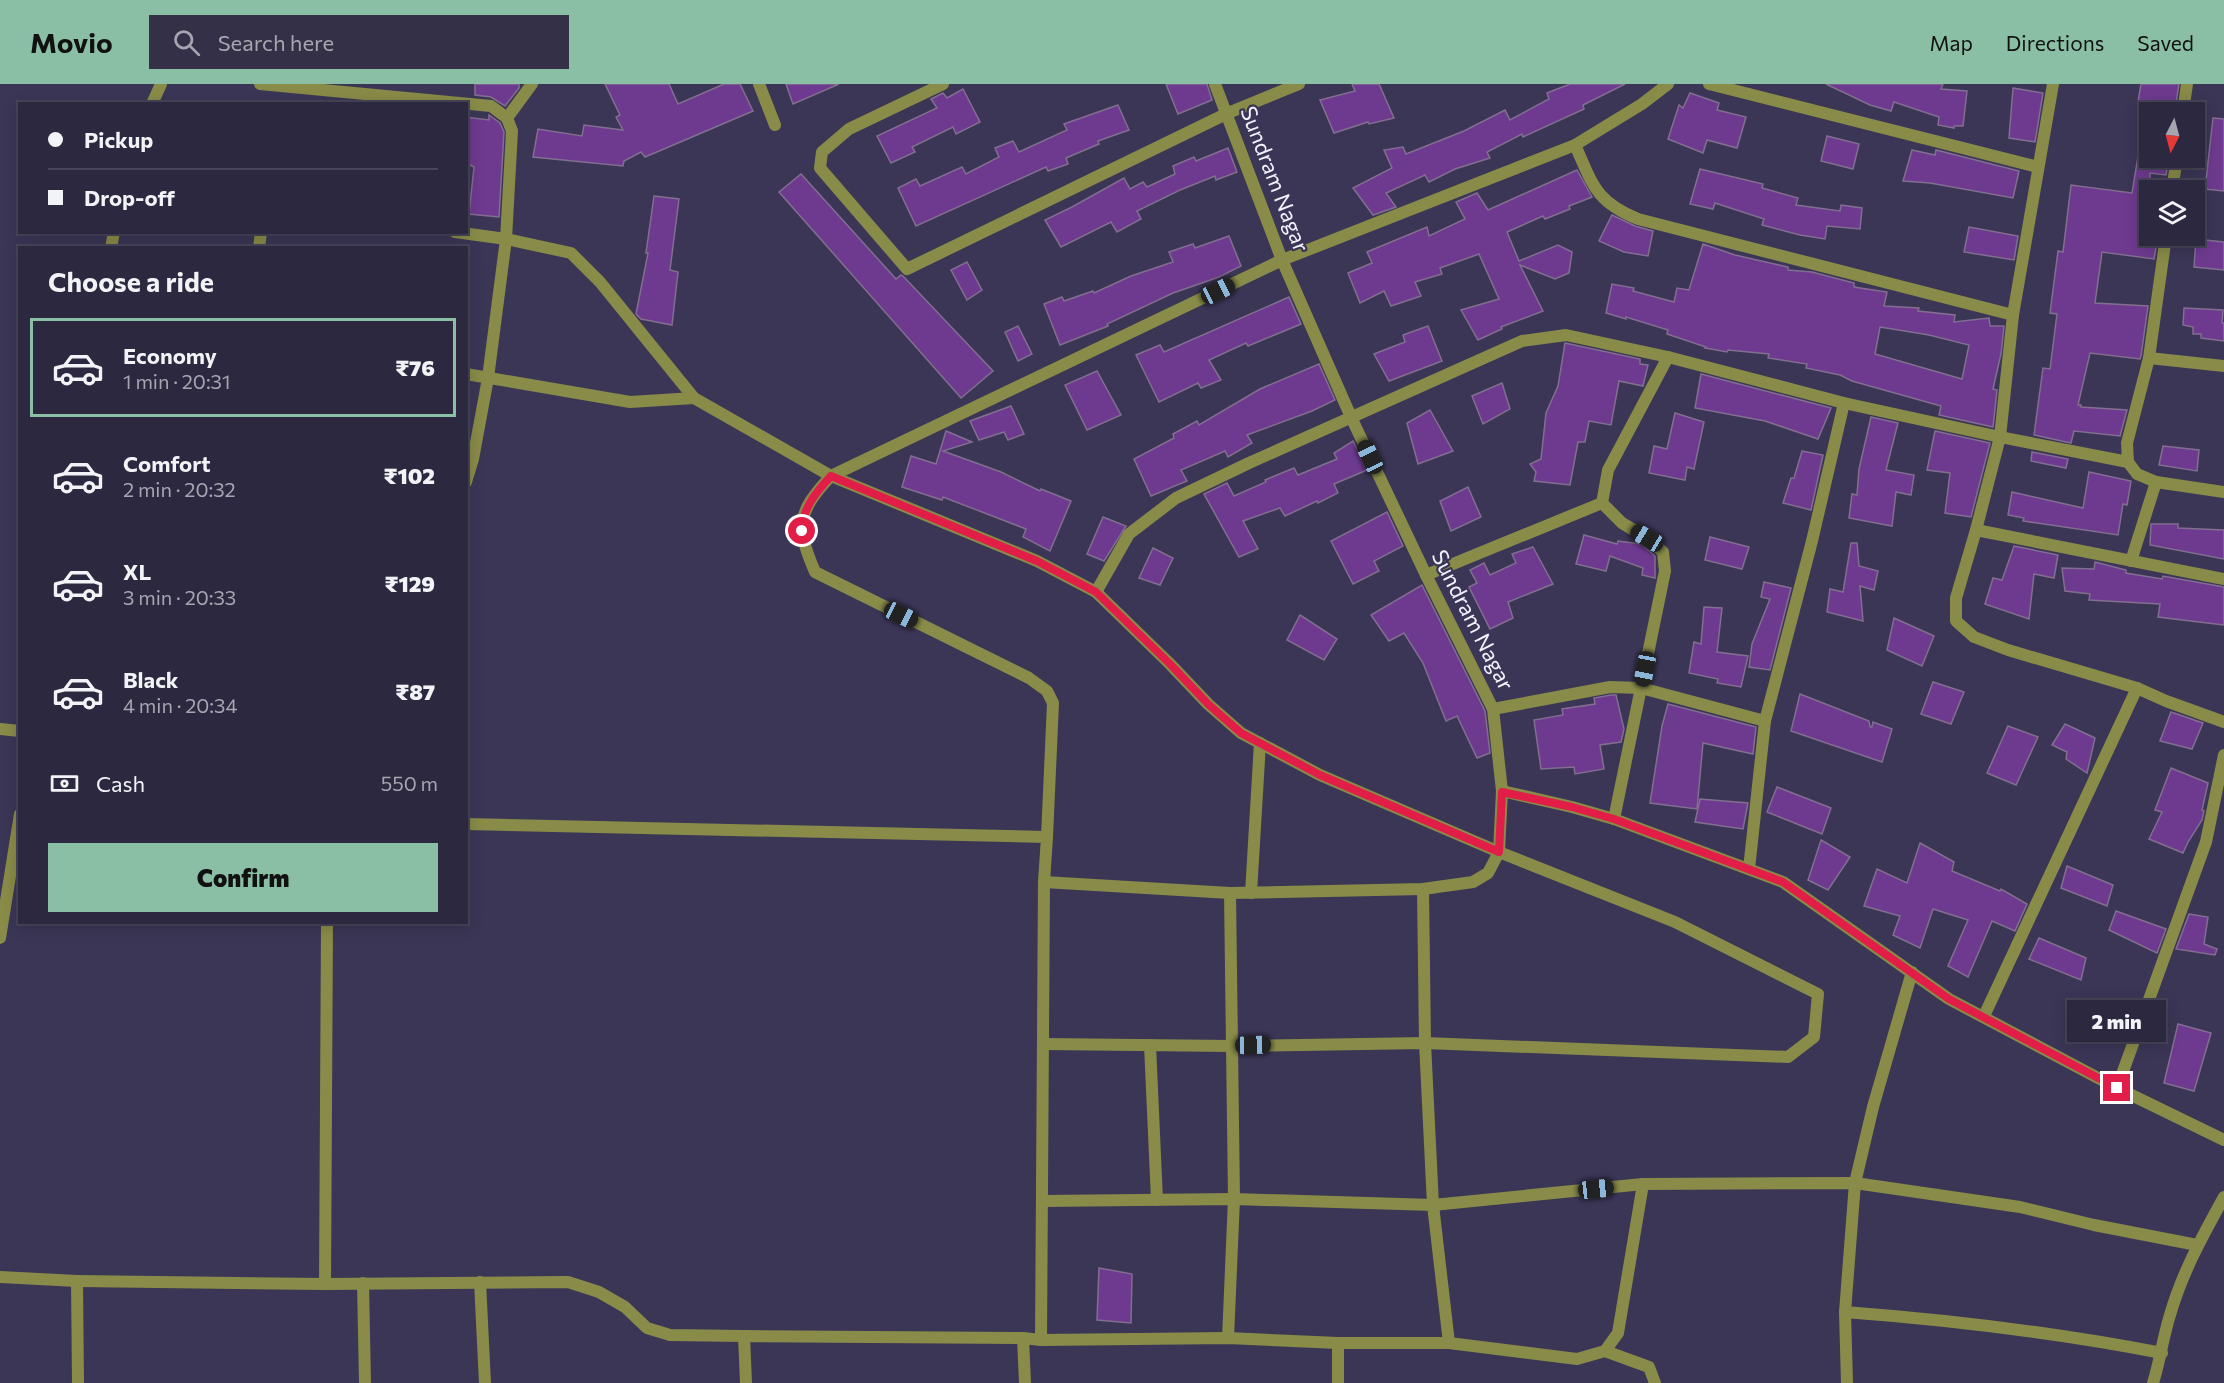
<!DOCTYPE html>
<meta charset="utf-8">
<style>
:root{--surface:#2c2840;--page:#343047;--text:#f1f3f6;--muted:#a6a6b1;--line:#484459;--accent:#8abfa5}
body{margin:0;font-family:Commissioner,sans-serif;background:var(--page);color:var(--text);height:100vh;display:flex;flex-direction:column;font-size:22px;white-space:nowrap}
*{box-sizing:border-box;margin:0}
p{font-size:20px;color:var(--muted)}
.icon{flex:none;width:33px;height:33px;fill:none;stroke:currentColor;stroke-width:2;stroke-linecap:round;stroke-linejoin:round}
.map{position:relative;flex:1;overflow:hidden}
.sheet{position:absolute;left:18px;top:162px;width:450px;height:678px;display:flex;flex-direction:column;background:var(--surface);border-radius:0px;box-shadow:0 3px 15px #0003,0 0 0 2px var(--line)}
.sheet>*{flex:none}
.top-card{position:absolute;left:18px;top:18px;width:450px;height:132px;border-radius:0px;box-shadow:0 3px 15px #0003,0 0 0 2px var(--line);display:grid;align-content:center;height:132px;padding:0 30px;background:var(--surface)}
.needle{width:39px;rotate:186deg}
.fabs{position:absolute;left:2139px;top:18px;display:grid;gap:12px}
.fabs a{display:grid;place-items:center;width:66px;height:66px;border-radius:0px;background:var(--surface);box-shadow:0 3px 15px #0003,0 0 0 2px var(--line);font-size:30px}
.end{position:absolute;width:27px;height:27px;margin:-14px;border:8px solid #e11d48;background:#fff;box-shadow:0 0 0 3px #fff}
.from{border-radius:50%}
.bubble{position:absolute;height:42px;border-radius:0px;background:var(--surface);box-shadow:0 3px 15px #0003,0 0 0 2px var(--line);font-size:20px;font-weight:800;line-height:42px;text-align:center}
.car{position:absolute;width:18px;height:36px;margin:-18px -9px;border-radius:8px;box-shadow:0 0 4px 2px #0007;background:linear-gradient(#222 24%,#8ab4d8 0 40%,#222 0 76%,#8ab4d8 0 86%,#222 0)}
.top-card b{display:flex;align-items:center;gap:21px;height:57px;font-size:22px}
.top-card b+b{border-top:2px solid var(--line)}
.top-card i{width:15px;height:15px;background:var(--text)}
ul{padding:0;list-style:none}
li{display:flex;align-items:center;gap:18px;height:99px;margin:0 12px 9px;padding:0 18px;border:3px solid transparent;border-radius:0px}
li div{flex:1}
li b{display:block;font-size:22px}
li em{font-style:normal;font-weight:800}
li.selected{border-color:var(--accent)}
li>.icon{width:54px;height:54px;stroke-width:1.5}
h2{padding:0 30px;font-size:27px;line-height:72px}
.pay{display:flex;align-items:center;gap:15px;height:66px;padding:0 30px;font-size:22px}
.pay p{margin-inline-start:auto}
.primary-button{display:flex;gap:12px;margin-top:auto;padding:12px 30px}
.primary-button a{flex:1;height:69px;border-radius:0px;background:var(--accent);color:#111;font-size:24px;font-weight:800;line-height:69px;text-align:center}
header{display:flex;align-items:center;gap:36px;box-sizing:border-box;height:84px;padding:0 30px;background:var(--accent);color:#111}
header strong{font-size:28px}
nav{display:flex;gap:33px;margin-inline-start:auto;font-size:21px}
.search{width:420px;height:54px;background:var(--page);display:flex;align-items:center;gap:15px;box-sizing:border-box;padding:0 21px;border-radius:0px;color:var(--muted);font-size:22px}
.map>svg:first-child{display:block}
.building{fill:#6e3a8f;stroke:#826e90;stroke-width:1.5;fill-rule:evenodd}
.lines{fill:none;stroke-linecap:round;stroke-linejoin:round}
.street{stroke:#898b48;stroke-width:12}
.route{stroke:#e11d48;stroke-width:8}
.labels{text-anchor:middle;stroke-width:4.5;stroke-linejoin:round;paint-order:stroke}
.street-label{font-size:22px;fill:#f2f1fe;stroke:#3b3656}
</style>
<header>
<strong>Movio</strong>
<div class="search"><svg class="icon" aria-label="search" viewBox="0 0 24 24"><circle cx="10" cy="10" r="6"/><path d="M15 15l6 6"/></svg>Search here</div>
<nav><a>Map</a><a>Directions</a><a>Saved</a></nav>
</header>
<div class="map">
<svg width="2224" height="1299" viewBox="0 0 2224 1299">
<rect width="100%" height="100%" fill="#3b3656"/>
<g class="building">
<polygon points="475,0 519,0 519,4 505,22 491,13 475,11"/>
<polygon points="605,0 669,0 678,20 724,0 740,0 753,27 645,73 641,68 624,77 623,82 533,73 538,45 582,52 584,41 623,46 616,33 620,31"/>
<polygon points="786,0 839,0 793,20"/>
<polygon points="1166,0 1207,0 1212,16 1178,30"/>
<polygon points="1352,0 1379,0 1394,34 1369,40 1368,38 1334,49 1320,16 1355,7"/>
<polygon points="1570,0 1625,0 1583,21 1584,25 1523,53 1522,50 1487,68 1490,74 1455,85 1429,98 1425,91 1386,109 1396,123 1373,131 1353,104 1392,84 1384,66 1403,63 1406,70 1464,47 1505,26 1510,36 1549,15 1547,9"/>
<polygon points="1826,0 1943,0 1941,5 1967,7 1963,42 1954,42 1954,44 1938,41 1939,33 1894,18 1891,27 1870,21"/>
<polygon points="2141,0 2179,0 2176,19 2167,18 2167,23 2138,18"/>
<polygon points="2013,4 2043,9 2035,58 2009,54"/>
<polygon points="963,5 980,38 956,50 953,43 912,63 915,68 891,79 877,52 937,24 931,15 943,9 947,14"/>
<polygon points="1690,9 1719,19 1717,26 1746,33 1737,64 1707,56 1703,69 1668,55 1679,21 1683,24"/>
<polygon points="1118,21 1129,46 1098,57 1099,60 1066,74 1068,80 1048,87 1046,83 916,142 898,104 916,95 920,102 962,83 966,90 999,73 995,64 1013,57 1019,68 1067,46 1064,40"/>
<polygon points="489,31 500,39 504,48 499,133 469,130 474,83 466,79 466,33 489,36"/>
<polygon points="2213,34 2224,35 2224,107 2205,105"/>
<polygon points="1827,52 1859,60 1853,85 1821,77"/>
<polygon points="2141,54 2150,55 2150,74 2169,74 2166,91 2150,89 2150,152 2158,152 2154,175 2102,168 2095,219 2148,222 2141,272 2140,275 2090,269 2078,321 2081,321 2081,323 2127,326 2120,352 2074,347 2071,359 2034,351 2043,284 2050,285 2057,230 2050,229 2058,167 2063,168 2071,101 2132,109"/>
<polygon points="1228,64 1237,88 1216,96 1215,92 1180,106 1137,127 1141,135 1117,148 1111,138 1061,163 1045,136 1072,123 1124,94 1130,105 1143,98 1147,103 1175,90 1173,82 1194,73 1196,77"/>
<polygon points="1912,66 1935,71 1936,66 2019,87 2013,114 1930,99 1903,97"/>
<polygon points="1700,85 1763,100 1762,104 1798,114 1796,121 1840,127 1841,121 1862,124 1860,145 1827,142 1825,155 1800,151 1762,141 1764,135 1715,119 1713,125 1690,120"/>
<polygon points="1577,86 1592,113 1569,122 1570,125 1545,135 1543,132 1507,148 1519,177 1558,161 1572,168 1569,189 1555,195 1520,181 1543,227 1501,243 1502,245 1478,256 1461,226 1499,215 1479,170 1440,184 1442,190 1415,198 1421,212 1391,222 1384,207 1360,219 1348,189 1372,179 1367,168 1427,143 1429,152 1465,135 1456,118 1477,109 1488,126"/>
<polygon points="801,90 896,195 901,191 903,192 993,287 961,314 779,108"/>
<polygon points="654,112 679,115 670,186 678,188 672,241 641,235 636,230 648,169 646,169"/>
<polygon points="1612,131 1635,142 1653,147 1648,172 1624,168 1599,157"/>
<polygon points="1969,143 2018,152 2014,176 1964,168"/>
<polygon points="1229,152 1241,182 1219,193 1173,209 1107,240 1108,242 1060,261 1044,220 1062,213 1064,217 1093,207 1094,209 1131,192 1173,178 1169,168 1193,160 1195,164"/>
<polygon points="2196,155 2224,158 2224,186 2194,183"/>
<path d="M1703,160L1735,171L1788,183V186L1812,188L1854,199V203L1887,208L1884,222L1919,224L1918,227L1955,231L1954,238L1989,234L1990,242H2004L2001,270L1993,305L1997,306L1993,343L1939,331L1941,322L1852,297L1840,291L1806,284L1807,280L1768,274L1769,270L1728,266L1727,268L1705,264L1706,263L1667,250L1668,246L1626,233V235L1606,229L1612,200L1634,204L1633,207L1674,218L1677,204L1689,206ZM1880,243L1929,251L1969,261L1962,295L1875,270Z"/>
<polygon points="967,178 982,206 967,216 951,186"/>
<polygon points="1289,213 1301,240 1248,262 1246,259 1209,276 1221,296 1201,304 1198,299 1159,318 1136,271 1160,261 1164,268"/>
<polygon points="2184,224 2223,226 2222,239 2224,239 2224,257 2201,254 2201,250 2193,250 2193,243 2183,241"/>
<polygon points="1018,242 1032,270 1018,277 1005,248"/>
<polygon points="1428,242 1442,277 1389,297 1374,270 1405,258 1403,251"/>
<polygon points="1565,259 1640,275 1640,280 1648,281 1643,302 1619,297 1611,341 1589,337 1585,358 1578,358 1570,401 1534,397 1536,388 1530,380 1541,375 1546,329 1558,302"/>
<polygon points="1319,280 1335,316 1312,327 1247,351 1252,359 1228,373 1225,367 1181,386 1187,397 1151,412 1134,375 1174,354 1173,350 1197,337 1199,341 1260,305"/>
<polygon points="1097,287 1121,331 1087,346 1065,301"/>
<polygon points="1701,290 1831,324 1818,355 1765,337 1695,324"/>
<polygon points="1502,299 1510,325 1483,340 1472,312"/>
<polygon points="1011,322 1024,350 1008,356 1004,348 979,356 970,337"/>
<polygon points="1430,326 1453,367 1418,380 1407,339"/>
<polygon points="1675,329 1704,338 1694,385 1687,383 1685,396 1649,389 1654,362 1667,365"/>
<polygon points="1871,333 1898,339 1886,386 1914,391 1911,411 1896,408 1892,442 1849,434 1852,410 1857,411 1859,385"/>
<polygon points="946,347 972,358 943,367 1001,388 1040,407 1041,405 1071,417 1050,467 1023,453 1026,445 943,413 942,416 902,403 911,372 936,380"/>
<polygon points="1935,347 1990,359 1971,433 1945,429 1950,389 1927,386"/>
<polygon points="1353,357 1367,386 1334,400 1338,409 1318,419 1317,417 1285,432 1280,424 1243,437 1258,465 1239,473 1204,410 1227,399 1234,412 1266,398 1265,396 1294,384 1298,391 1337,375 1334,369"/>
<polygon points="2163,362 2199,366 2197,387 2159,381"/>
<polygon points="1802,367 1823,371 1811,426 1783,419 1791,394 1794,394"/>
<polygon points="2032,368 2068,375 2066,384 2031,377"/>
<polygon points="2089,388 2131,397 2127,421 2123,420 2118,451 2023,437 2024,434 2008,431 2012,408 2083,424"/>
<polygon points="1468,403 1481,433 1451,447 1440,417"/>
<polygon points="1387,428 1403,462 1374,477 1379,487 1353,500 1331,457"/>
<polygon points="1103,433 1126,442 1104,477 1087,470"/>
<polygon points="2151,440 2178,440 2178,444 2224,446 2224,475 2150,461"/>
<polygon points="1584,451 1617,460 1618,457 1641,460 1655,472 1655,494 1642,491 1643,484 1610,472 1606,487 1576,480"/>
<polygon points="1710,453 1749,463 1742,485 1705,476"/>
<polygon points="1851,459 1857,459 1859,482 1878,487 1874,506 1860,502 1863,537 1827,528 1830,505 1843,508"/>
<polygon points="2014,462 2058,471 2054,494 2034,490 2029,535 1985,520 1993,494 2002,496"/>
<polygon points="1533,463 1553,500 1508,518 1513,534 1490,545 1469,503 1477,499 1470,486 1484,479 1490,491 1516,479 1512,470"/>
<polygon points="1153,464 1173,474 1160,501 1139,494"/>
<polygon points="2095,478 2126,486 2126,489 2162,495 2163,492 2224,503 2224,541 2158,533 2160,520 2089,516 2090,510 2065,507 2062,484 2094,485"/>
<polygon points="1764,498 1791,504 1770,586 1749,583 1752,560 1770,515 1761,513"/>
<polygon points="1422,501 1485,627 1490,669 1477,674 1457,632 1446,637 1423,579 1404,549 1389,557 1371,531"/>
<polygon points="1704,523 1722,524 1717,568 1748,572 1741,603 1717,599 1718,595 1689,589 1694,558 1701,560"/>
<polygon points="1300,531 1337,555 1324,576 1287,556"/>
<polygon points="1894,534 1934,552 1922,582 1887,566"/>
<polygon points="1933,598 1964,608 1951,640 1921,630"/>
<polygon points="1800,610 1869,637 1870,643 1872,643 1873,638 1892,645 1882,678 1791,647"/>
<polygon points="1611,611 1616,611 1624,645 1621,658 1600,661 1604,685 1575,690 1574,683 1541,685 1534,636 1563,631 1562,625 1595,620 1594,614"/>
<polygon points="1668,620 1756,643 1753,670 1703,659 1697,725 1650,719 1662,642"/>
<polygon points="2171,628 2203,639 2192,665 2160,657"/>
<polygon points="2065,640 2095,654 2087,689 2066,675 2067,668 2052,661"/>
<polygon points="2008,642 2038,653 2016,701 1987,689"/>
<polygon points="2171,684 2208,699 2202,726 2204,727 2202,736 2188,758 2183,769 2149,755 2162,728 2155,726"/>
<polygon points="1777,703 1831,724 1822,750 1767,728"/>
<polygon points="1700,715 1748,719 1743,745 1695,738"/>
<polygon points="1821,756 1850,773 1828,806 1808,796"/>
<polygon points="1920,759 1954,778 1952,787 2000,807 2001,805 2027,820 2015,847 1992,837 1968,893 1948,882 1968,836 1933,825 1920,864 1893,851 1900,832 1864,822 1877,785 1907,799"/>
<polygon points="2067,782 2113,801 2107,822 2061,804"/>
<polygon points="2116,827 2166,845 2157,869 2109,846"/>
<polygon points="2189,830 2208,833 2204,860 2217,865 2215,871 2176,865"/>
<polygon points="2039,854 2086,874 2081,896 2029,875"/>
<polygon points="2084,916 2121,930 2116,944 2105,940 2100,956 2072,943"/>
<polygon points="2178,940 2211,949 2194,1007 2164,999"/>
<polygon points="1099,1184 1132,1190 1131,1239 1097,1236"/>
</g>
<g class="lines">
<g class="street">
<polyline points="260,0 491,22 507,34 512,47 506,155 488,294 473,375 466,398"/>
<polyline points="759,0 775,41"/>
<polyline points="943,0 849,45 822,68 820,84 907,185 1228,29 1299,0"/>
<polyline points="1709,0 2038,83"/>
<polyline points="2053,0 2013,231 2000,353 1976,446 1956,514 1956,537 1974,553 2008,566 2137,604 2166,617 2224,638"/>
<polyline points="152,20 161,0"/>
<polyline points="2183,28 2187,0"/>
<polyline points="507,34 532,0"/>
<path d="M1575,61C1593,101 1595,117 1638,135L2013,231"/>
<polyline points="2172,106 2177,74"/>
<polyline points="455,148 506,155 571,169 600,198 694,314 831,392 1037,477 1096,508 1170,580 1208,620 1241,649 1320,691 1499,768 1675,838 1818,910 1814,953 1788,973 1425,959 1232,962 1044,960"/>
<polyline points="2166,152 2149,274 2127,359 2128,378 2137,390 2156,398 2224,408"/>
<polyline points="111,164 114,148"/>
<polyline points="259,164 261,148"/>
<polyline points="2149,274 2224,282"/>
<polyline points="466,290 630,318 694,314"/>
<polyline points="1976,446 2224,495"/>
<polyline points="2131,477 2156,398"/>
<polyline points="1426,491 1602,419"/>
<polyline points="1096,508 1129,450 1176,414 1249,379 1522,257 1566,251 1668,273 1844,319 2000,353 2128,378"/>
<polyline points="1493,625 1610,603 1641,604 1765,637"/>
<polyline points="0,645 20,647"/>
<polyline points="1502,707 1572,723 1614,735 1783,798 1949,915 2117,1004 2224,1056"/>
<polyline points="1614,735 1665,487 1663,468 1647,454 1622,439 1602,419 1608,386 1668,273"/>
<polyline points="466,740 1047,753 1044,798 1041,1256"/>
<path d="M1047,753L1053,619L1047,607L1029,594L815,488C796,443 796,429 831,392L1282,176L1575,61L1642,20L1668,0"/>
<polyline points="1749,785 1765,637 1812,457 1844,319"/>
<polyline points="1044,798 1230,809 1423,805 1473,798 1488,789 1499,768 1502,707 1493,625 1426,491 1351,333 1282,176 1215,0"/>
<polyline points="1423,805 1425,959 1433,1121 1643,1100 1855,1099 2020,1123 2094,1141 2197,1161"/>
<polyline points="1251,809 1260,659"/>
<polyline points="0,854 20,730"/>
<polyline points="1984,932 2137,604"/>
<polyline points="1150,961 1157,1116"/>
<polyline points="2117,1004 2206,758 2224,671"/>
<polyline points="1042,1117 1234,1115 1433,1121 1449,1259 1338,1259 1338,1299"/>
<polyline points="0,1193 77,1197 78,1299"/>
<polyline points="77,1197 325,1200 568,1198 599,1208 625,1223 647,1244 670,1251 744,1252"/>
<polyline points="480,1198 485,1299"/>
<polyline points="363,1199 365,1299"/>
<polyline points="325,1200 327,838"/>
<path d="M1845,1228C1951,1236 2058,1249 2162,1269"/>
<polyline points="1023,1254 1041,1256 1228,1254 1338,1259"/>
<polyline points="1228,1254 1234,1115 1230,809"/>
<polyline points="1449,1259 1577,1275 1605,1267 1618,1249 1643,1100"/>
<polyline points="1605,1267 1649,1283 1655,1299"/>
<polyline points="746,1299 744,1252 1023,1254 1025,1299"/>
<polyline points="1847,1299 1845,1228 1855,1099 1873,1023 1912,888"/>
<path d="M2153,1299C2160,1277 2163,1253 2170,1231C2182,1189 2203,1151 2224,1113"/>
</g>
</g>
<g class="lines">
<path class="route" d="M802,447C802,425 816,408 831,392L1037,477L1096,508L1170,580L1208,620L1241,649L1320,691L1499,768L1502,708L1572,723L1614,735L1783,798L1949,915L2117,1004"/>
</g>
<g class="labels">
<g class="street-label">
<text transform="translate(1275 95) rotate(69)" y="8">Sundram Nagar</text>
<text transform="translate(1473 536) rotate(63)" y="8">Sundram Nagar</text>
</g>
</g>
</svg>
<div class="fabs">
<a><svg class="needle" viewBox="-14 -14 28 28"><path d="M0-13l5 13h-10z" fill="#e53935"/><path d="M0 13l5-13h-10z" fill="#a6a6b1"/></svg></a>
<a><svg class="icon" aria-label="layers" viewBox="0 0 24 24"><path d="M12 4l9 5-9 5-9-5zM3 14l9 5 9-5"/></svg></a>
</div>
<i class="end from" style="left:802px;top:447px"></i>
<i class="end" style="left:2117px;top:1004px"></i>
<div class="bubble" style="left:2067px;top:916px;width:99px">2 min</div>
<i class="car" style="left:1218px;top:207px;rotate:64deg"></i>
<i class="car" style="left:1370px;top:373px;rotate:335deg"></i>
<i class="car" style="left:1647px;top:454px;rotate:301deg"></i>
<i class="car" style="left:901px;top:531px;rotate:116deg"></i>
<i class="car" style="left:1645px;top:585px;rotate:191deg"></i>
<i class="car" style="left:1253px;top:961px;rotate:89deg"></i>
<i class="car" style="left:1596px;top:1105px;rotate:84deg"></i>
<div class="top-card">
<b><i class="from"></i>Pickup</b>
<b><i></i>Drop-off</b>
</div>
<section class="sheet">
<h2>Choose a ride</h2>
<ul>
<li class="selected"><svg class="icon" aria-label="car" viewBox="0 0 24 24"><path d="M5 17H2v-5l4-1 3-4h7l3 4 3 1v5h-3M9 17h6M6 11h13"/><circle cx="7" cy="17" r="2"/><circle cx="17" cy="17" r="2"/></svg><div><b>Economy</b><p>1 min · 20:31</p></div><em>₹76</em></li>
<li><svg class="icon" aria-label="car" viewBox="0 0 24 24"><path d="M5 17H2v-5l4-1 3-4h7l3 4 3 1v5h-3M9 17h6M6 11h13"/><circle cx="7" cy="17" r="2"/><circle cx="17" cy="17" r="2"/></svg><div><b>Comfort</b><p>2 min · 20:32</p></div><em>₹102</em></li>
<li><svg class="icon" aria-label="car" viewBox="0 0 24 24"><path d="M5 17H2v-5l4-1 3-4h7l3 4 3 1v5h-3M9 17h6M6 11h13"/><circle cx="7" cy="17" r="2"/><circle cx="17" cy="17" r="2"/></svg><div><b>XL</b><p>3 min · 20:33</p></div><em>₹129</em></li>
<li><svg class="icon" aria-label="car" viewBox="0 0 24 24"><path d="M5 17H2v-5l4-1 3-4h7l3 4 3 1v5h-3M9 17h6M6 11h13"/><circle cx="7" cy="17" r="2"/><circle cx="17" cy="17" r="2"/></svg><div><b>Black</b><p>4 min · 20:34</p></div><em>₹87</em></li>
</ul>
<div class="pay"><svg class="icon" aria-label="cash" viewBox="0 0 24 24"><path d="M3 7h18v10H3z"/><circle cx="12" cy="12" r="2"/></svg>Cash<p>550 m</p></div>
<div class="primary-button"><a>Confirm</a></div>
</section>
</div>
